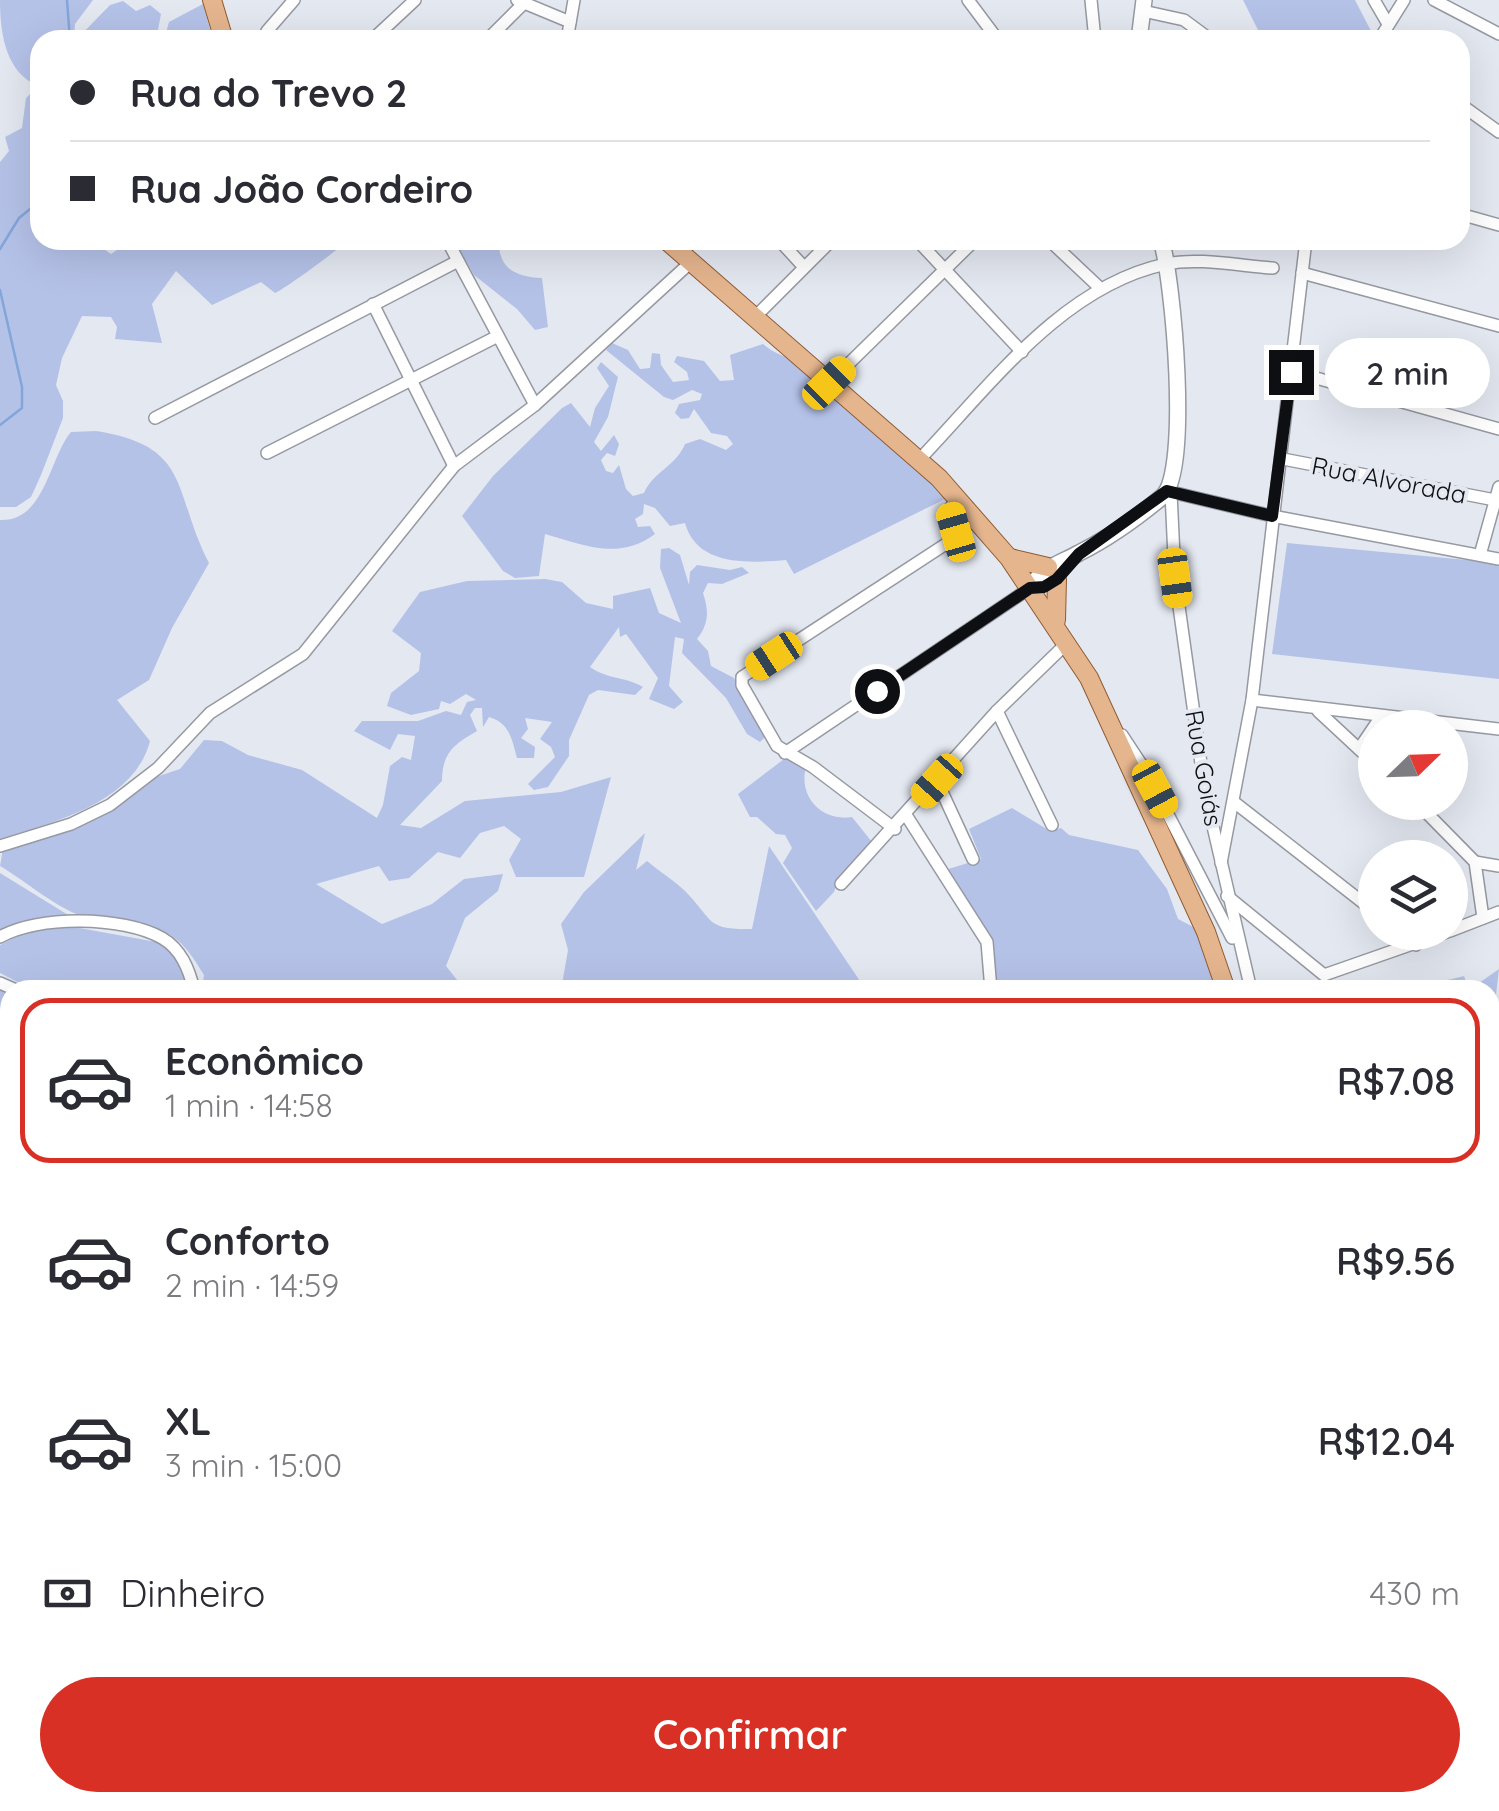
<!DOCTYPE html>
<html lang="pt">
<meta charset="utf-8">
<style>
:root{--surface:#fff;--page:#f2f2f3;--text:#2b2b33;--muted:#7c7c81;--line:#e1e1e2;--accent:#d93025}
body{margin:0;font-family:Quicksand,sans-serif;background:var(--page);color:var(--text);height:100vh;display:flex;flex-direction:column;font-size:38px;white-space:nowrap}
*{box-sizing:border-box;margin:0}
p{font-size:32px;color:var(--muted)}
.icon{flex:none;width:55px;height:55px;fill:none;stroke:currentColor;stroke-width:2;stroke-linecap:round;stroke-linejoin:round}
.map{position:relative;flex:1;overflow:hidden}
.drawer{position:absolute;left:0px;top:980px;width:1500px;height:832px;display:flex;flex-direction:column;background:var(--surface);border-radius:30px 30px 0 0;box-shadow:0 10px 40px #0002}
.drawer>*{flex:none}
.top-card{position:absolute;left:30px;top:30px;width:1440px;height:220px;border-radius:30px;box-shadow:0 10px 40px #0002;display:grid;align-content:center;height:220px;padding:0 40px;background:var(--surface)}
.needle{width:65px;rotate:67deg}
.fabs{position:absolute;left:1358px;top:710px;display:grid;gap:20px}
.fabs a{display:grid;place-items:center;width:110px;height:110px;border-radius:50%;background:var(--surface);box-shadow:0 10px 40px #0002;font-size:50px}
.end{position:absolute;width:45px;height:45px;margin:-22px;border:12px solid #0e0f12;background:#fff;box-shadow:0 0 0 5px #fff}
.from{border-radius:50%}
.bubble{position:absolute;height:70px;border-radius:35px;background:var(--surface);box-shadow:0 10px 40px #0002;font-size:32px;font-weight:600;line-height:70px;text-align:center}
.car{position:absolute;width:30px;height:60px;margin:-30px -15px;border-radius:12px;box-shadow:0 0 8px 2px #0007;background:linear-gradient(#f5c518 24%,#345 0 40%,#f5c518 0 76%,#345 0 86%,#f5c518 0)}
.top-card b{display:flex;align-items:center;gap:35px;height:95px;font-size:38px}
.top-card b+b{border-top:2px solid var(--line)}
.top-card i{width:25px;height:25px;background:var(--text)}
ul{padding:18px 0 0;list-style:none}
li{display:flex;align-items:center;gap:30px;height:165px;margin:0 20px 15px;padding:0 20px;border:5px solid transparent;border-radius:30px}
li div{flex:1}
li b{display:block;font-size:38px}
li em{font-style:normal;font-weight:600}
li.on{border-color:var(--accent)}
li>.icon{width:90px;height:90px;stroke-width:1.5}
.pay{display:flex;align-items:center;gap:25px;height:110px;padding:0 40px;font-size:38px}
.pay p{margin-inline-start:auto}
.button{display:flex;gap:20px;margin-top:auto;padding:20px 40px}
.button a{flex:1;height:115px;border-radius:60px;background:var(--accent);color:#fff;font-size:40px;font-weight:600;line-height:115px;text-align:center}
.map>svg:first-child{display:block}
.built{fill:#d7ddee}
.green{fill:#b5c2e8}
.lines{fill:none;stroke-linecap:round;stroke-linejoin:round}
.stream{stroke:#82a6d9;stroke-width:2.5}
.street-casing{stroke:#9699a2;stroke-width:14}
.secondary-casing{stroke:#9699a2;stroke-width:18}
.primary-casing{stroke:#8f5b32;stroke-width:20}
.street{stroke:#fff;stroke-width:11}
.secondary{stroke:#fff;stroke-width:15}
.primary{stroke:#e5b58e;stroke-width:18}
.route{stroke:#0e0f12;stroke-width:12}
.labels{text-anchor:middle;stroke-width:8;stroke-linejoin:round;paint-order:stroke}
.street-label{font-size:25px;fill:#0e0f12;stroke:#e4e8f1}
</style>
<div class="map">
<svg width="1499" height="1811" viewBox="0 0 1499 1811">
<rect width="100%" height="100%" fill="#e4e8f1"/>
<polygon class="built" points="901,1802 1105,1802 1105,1803 1103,1811 899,1811"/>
<g class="green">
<path d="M0,0H93L75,24L74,40H40V240H99L100,246L111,254L131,240H348C339,249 285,289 275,293L261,282L212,305L176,271L152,304L162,343L115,339L117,327L111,317L82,316L62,358L56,385L63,401V418L41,475L31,497L16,507H0V162L9,151L5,137L22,128L26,98L38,86C5,72 0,32 0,0Z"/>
<polygon points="1243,0 1355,0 1371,31 1354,40 1263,40"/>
<polygon points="123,1 136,11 150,5 161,14 156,40 76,40 110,5"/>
<polygon points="203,4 211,33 205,40 164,40 169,22"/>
<path d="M454,240H499C498,269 516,277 542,278L548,327L535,330L517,309L474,275Z"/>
<path d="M612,343L628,350L640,369L650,368L652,353L660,354L661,365L673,382L689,380L687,372L674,362L677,356L704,361L720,381L734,380L730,355L763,344C776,355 786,356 798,363C819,376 811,386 841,399L949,497L794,574L786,560C750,563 697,567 685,523L670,526L655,508L644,504L643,514L635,519L638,527L650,526L655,534C619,561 583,545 545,534L539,576L515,578L503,571L462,516L493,476L562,408L571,403L590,427L595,408L609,386L597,368L601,362L618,377L608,417L594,442L601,451L614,435L619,444L615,456L607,453L601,460L606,471L613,473L619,465L626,489L633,496L644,493C653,472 676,466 685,444L700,439L726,450L733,444L727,436L711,433L694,409L689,418L681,419L675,413L679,404L700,400L702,394L692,390L673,400L664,397L606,350Z"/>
<path d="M96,431C193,446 172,492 209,563L172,628L149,680L117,700L150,741C134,803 54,822 0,839V520C45,522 49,458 71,432Z"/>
<polygon points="1287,543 1499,563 1499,679 1272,654"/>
<path d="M669,548L680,555L689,585L690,572L697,565L730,570L742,567L749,573L722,584L708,583L703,593C709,611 709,624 697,639L708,651L711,666L734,678L765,737L760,742L747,734L726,698L682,653L684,639L675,637L669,686L683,702L674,709L649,699L658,678L626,634L620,637L619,627L590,667C609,680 624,676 643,687L635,695L598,690L589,695L569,740V756L548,787L534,790L528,784L555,757L551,747L540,739L552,722L525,718L528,729L521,738L535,747L534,758H517C512,740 510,723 489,717L483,727L482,708H475L470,715L477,731C454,744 442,753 442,781L400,825L421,828L465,801L561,792L611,777L584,877H516L509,860L521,839L504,826L480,833L460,858L438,852L409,878L389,881L379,866L316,884L382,924L432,904L464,879L503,874L498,891L465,918L446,966L465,990H202L204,975C165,907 144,936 87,918C57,909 27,882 0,866L3,849L67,830L153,778L180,769L204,740L222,741L248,755L302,770L377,818L383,805L390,766L402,757L411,760L415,736L398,734L390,750L354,731L362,721H418L446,711L461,715L467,702L476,700L466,694L450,704L441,701L439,709L411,715L387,706L391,693L419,671L421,653L392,631L420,592L467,581L545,579L562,582L586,603L613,609V596L650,588L659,613L681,623L660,568L661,549Z"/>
<path d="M788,756L806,767C798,797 822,822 852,817L876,847L851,872L839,877L834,892L816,911L783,863L792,848L785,835L776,834L757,817H750L738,794Z"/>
<polygon points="1012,808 1050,831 1061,828 1069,835 1138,850 1167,889 1178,919 1201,931 1217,990 996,990 993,942 945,870 981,859 969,829"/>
<path d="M645,833L636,870L647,861C660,872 675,881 686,892C714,921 706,930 752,929L769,846L866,990H561L568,950L561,924L584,892Z"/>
<polygon points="0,873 73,918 31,920 0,935"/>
<polygon points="74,927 162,943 180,959 190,990 33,990 0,973 0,945 34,928"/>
<polygon points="1499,969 1490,1046 1490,990 1407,990 1464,976 1469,990"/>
<polygon points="0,988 10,993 10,1503 0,1491"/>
<polygon points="1490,1124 1499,1126 1499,1181 1490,1203"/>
<polygon points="10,1626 10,1802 353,1803 335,1811 0,1811 0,1639"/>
</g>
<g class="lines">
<g class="stream">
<polyline points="67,0 70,40"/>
<polyline points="0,249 19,218 40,201"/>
<polyline points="0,290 22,387 22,408 0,425"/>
</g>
<defs>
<g id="street">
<polyline points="517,0 570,22"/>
<polyline points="968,0 998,40"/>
<polyline points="1091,0 1095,40"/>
<polyline points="1374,0 1388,24"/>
<polyline points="1434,0 1499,34"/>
<polyline points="1143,11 1184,20 1211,40"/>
<polyline points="267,31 294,0"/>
<polyline points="372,40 415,0"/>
<polyline points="487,40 524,3"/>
<polyline points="567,40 574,0"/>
<polyline points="1379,40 1404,0"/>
<polyline points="1460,104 1499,132"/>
<polyline points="1460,214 1499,225"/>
<polyline points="447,240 535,405"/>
<polyline points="779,240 803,266"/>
<polyline points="917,240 1022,352"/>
<polyline points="1049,240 1101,289"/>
<polyline points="1302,273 1499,326"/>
<polyline points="373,304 454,466"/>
<polyline points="755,317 832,240"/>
<polyline points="1291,371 1499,429"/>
<polyline points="829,383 975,240"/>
<polyline points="155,418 458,261"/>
<polyline points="267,453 498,336"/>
<polyline points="1283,459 1495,500"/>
<path d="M919,460C989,387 1062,286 1166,264C1198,257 1241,266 1273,268"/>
<polyline points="1167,491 1272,516 1499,559"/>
<polyline points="1171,493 1175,578 1205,792 1251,990"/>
<polyline points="1480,555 1499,487"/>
<polyline points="1252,700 1499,729"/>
<polyline points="997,711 1052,825"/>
<polyline points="1318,711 1375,764"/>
<polyline points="1122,735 1145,770 1232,938"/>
<polyline points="1359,749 1380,718"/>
<polyline points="785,753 1030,588"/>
<polyline points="937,781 973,859"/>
<polyline points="1234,802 1375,912"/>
<polyline points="1416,802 1475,862 1483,918"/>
<polyline points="906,815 987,942 991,990"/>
<polyline points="895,829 813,767 777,746 742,685 742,677 952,540 955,532 950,509 957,497"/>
<polyline points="0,846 71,824 110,805 158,768 210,713 303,654 454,466 535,405 691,262"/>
<polyline points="1475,862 1499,866"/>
<polyline points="1221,863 1252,700 1306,240"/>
<polyline points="841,884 997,711 1068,642"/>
<polyline points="1227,896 1324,975 1447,932"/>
<polyline points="1450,931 1499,912"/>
<polyline points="1401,932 1416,945"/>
<path d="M0,937C38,915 122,916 162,938C181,949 189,969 194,990"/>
<polyline points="0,983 16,990"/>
<polyline points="1490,1076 1499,1021"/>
<polyline points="1490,1117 1499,1119"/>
<polyline points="1490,1211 1499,1190"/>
<polyline points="1490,1293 1499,1297"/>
<polyline points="1490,1457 1499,1437"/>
<polyline points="1490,1623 1499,1626"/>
<polyline points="1490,1700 1499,1679"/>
<polyline points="1490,1761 1499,1764"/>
<polyline points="547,1802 552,1811"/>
<polyline points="778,1802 799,1811"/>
<polyline points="1169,1802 1186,1811"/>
<polyline points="567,1811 570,1802"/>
<polyline points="690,1811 694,1802"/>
<polyline points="1109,1811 1111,1802"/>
<polyline points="1156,1811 1158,1802"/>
<polyline points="1226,1811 1230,1802"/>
<polyline points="1332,1811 1335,1802"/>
<polyline points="1442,1811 1446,1802"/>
</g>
<g id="secondary">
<polyline points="1139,40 1144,0"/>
<path d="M1030,588C1043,567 1059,564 1079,553C1107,539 1138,517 1162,497C1191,473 1173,277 1161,240"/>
</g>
<g id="primary">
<polyline points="212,0 224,40"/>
<polyline points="666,240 939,478 1009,558 1089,678 1206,932 1226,990"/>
<polyline points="1010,558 1048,567"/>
<polyline points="1056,620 1057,579"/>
<polyline points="1131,1811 1134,1802"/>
</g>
</defs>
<use href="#street" class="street-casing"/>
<use href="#secondary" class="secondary-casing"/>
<use href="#primary" class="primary-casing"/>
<use href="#street" class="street"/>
<use href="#secondary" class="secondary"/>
<use href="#primary" class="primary"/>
</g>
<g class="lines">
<polyline class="route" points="877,691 1030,588 1044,587 1057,579 1079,554 1167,491 1272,516 1291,372"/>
</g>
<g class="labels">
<g class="street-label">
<text transform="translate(1389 480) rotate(11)" y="9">Rua Alvorada</text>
<text transform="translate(1204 768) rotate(80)" y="9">Rua Goiás</text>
</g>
</g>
</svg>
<div class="fabs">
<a><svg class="needle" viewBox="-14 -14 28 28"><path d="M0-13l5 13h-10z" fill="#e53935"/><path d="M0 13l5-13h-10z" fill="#7c7c81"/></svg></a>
<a><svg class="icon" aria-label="layers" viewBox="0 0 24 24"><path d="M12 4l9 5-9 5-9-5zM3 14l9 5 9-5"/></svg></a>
</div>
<i class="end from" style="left:877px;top:691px"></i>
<i class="end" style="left:1291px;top:372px"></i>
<div class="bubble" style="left:1325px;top:338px;width:165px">2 min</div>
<i class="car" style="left:829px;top:383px;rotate:45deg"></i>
<i class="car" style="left:956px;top:532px;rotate:344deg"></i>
<i class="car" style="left:1175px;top:578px;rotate:172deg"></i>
<i class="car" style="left:774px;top:656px;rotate:237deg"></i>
<i class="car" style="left:937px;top:781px;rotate:222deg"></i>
<i class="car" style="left:1155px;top:789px;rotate:152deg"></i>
<div class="top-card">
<b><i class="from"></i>Rua do Trevo 2</b>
<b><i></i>Rua João Cordeiro</b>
</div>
<section class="drawer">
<ul>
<li class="on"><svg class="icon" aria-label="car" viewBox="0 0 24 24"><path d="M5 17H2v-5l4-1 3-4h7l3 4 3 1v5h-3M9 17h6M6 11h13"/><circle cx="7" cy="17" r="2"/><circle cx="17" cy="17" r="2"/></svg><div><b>Econômico</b><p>1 min · 14:58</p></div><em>R$7.08</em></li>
<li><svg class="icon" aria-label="car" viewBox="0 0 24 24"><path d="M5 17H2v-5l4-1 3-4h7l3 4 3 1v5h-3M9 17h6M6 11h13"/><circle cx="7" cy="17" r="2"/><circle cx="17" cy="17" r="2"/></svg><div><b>Conforto</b><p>2 min · 14:59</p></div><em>R$9.56</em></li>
<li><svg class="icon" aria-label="car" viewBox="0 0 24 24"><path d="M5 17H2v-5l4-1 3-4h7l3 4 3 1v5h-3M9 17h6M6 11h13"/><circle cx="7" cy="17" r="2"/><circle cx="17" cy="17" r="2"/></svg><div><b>XL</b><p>3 min · 15:00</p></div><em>R$12.04</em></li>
</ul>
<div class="pay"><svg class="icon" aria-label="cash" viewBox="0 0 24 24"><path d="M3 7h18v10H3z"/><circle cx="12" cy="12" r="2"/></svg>Dinheiro<p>430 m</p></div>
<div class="button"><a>Confirmar</a></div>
</section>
</div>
